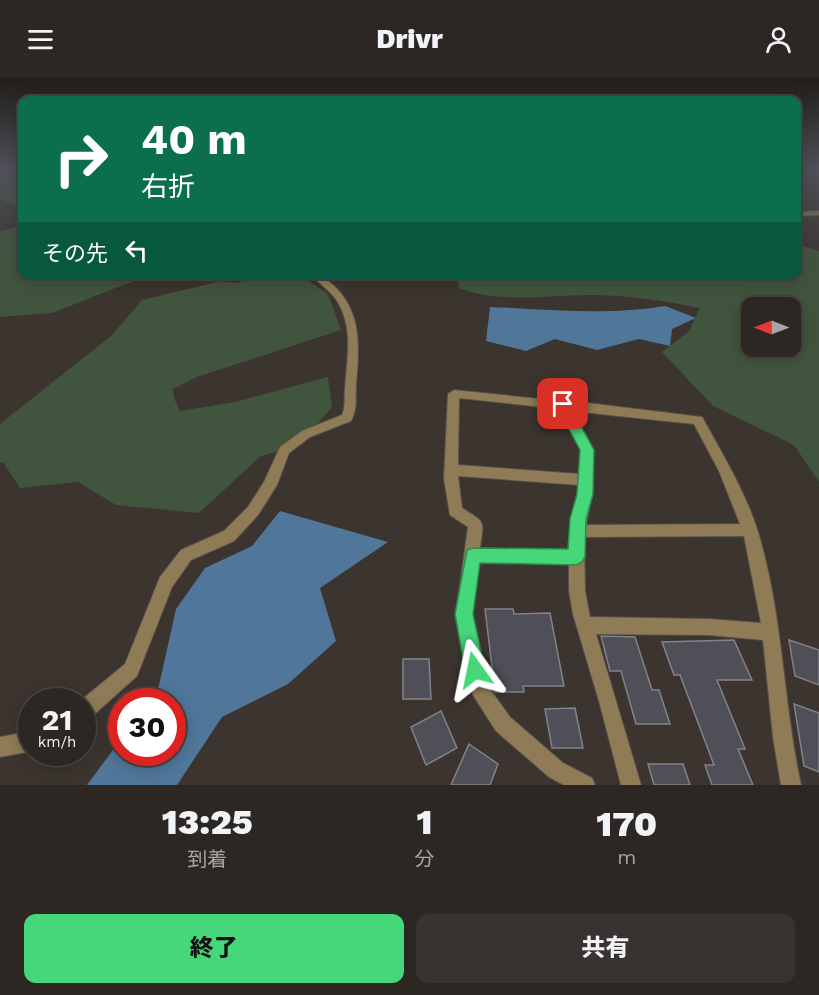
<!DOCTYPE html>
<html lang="ja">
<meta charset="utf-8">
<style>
body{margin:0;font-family:"Work Sans","Noto Sans JP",sans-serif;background:#383330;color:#f1f3f6;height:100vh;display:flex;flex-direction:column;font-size:22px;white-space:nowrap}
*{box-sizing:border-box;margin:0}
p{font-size:20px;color:#a6a5a6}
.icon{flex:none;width:33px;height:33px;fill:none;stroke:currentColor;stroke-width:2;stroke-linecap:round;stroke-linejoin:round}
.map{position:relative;height:707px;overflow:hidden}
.side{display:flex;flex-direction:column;background:#2c2723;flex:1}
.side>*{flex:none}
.guide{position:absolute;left:18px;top:18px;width:783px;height:183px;border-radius:12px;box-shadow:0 3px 15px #0003,0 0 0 2px #484441;background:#0b6e4f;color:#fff;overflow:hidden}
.needle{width:39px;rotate:270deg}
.buttons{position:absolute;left:741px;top:219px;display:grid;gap:12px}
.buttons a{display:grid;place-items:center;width:60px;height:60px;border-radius:12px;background:#2c2723;box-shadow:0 3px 15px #0003,0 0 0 2px #484441;font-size:30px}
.speed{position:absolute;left:18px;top:610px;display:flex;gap:12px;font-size:30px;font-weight:700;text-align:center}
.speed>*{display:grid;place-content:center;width:78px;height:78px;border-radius:50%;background:#2c2723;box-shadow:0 3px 15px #0003,0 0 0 2px #484441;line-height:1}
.speed small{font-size:15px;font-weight:400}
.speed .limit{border:9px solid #d22;background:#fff;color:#111}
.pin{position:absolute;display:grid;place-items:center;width:51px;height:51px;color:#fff;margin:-26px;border-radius:12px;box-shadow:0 3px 9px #0006}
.me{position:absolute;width:66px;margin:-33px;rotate:348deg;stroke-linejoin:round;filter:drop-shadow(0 0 4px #0008)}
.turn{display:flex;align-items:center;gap:21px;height:126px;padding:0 24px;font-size:27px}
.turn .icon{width:78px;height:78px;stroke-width:2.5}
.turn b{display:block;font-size:42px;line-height:51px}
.then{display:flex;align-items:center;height:57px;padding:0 24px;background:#0003;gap:12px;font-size:22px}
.eta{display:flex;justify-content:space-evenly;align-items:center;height:102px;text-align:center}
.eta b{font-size:36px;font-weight:800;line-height:42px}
.action{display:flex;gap:12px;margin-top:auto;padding:12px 24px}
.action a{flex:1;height:69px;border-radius:12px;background:#45d77a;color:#111;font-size:24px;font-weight:800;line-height:69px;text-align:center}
.action a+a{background:#383330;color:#f1f3f6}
header{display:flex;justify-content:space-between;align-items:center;height:78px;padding:0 24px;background:#2c2723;font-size:27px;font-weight:800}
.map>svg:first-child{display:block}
</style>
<header><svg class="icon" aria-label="menu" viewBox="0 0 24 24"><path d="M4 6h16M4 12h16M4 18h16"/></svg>Drivr<svg class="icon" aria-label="person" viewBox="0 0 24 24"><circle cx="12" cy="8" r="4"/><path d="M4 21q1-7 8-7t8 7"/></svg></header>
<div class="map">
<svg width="819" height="707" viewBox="0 0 819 707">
<rect width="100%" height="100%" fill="#3b342f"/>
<g fill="#41543d" fill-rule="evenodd">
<polygon points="22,90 22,132 0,121 0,90"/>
<polygon points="22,148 22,196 149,197 52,235 0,239 0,153"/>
<path d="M797 166 819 173V404L794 367 713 328 662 274 689 253 700 230C664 223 628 217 591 217 546 217 501 226 459 210L457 197 796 196ZM752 230H790V268H752Z"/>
<polygon points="259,196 300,197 328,216 341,252 197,299 173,311 174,320 180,333 234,324 328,299 332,329 298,368 261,378 199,435 116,427 78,404 20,410 3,384 0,385 0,346 112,257 142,222 221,203 238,205"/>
</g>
<g fill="#50769a">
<path d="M665 228 696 240 672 251 670 268 639 261 597 272 555 261 526 273 486 263 490 229C547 231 608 238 665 228Z"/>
<polygon points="280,433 388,464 320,510 336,563 288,606 222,639 177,707 87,707 121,661 122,675 172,675 172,624 150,624 157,616 176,531 205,490 252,468"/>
</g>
<g fill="#504f57" stroke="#82828b" stroke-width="1.5">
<polygon points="485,531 513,531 514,536 550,535 564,608 523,608 524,614 495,614"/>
<polygon points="601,558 635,559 652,612 659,612 670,646 636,646 621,593 610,593"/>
<polygon points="734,562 752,602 717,602 745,671 738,671 753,707 712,707 705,687 714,687 680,597 674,597 662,564"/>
<polygon points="789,562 819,572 819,607 795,598"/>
<polygon points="403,581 429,581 431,621 403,621"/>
<polygon points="794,626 819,635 819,694 804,688"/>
<polygon points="575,630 583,670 552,670 545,631"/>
<polygon points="441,633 457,670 426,687 411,649"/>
<polygon points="469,666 498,686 490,707 451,707"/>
<polygon points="648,686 683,686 690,707 654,707"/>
</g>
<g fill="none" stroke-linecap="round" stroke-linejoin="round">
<defs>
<g id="minor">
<polygon points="819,133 819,137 796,138 796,134"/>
<path d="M311 196H320C326 202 333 206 338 212 362 238 359 273 356 306 355 320 358 330 351 343L310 359 289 375 277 407 258 437 234 463 191 482 172 509 137 598 89 641 82 643V624H79L125 586 160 499 181 472 224 453 248 429 264 404 280 369 302 353 342 337C346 328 344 320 345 310 347 280 354 250 337 223 330 212 319 206 311 196Z"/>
<path d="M454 312 559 323 563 322 702 339C722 375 746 415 758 454 783 537 783 624 801 707H781L773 659 763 562 709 557 596 556 641 707H621L599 623 573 536 569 513V486L479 484 472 536 487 607 510 639 563 685 592 700 595 707H564L549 699 496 653 473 617 456 536 468 449 450 437 444 401 448 316ZM459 320 560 331 581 372 579 396 458 387ZM572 333 694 346 719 393 740 446 586 447 592 416 593 372ZM458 398 579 407 570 453V472L480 470C484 442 486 445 462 430ZM744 458 761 545 709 541 590 539 585 513 584 459Z"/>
<polygon points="32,653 32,673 0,679 0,659"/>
</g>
</defs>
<use href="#minor" stroke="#58514c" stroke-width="2"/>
<use href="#minor" fill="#8f7b55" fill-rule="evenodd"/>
</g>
<linearGradient id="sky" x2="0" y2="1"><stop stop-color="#201d1a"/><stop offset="0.48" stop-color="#4f5058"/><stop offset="1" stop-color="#4f5058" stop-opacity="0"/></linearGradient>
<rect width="819" height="189" fill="url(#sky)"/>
<polygon fill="#45d77a" stroke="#2d8c4f" stroke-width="1.5" points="563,322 567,323 594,372 593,416 586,441 585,479 582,484 576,487 480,485 473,536 485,592 483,599 475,602 468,599 465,592 455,536 467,472 473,470 568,471 570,441 577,416 580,372 556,326"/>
</svg>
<div class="buttons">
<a><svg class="needle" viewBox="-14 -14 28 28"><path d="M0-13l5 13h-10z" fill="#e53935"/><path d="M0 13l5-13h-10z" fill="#a6a5a6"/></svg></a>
</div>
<div class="speed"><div>21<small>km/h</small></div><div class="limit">30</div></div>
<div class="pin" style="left:563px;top:326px;background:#d93025"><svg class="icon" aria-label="arrive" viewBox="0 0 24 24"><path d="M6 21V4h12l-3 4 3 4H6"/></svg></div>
<svg class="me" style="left:475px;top:592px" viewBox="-20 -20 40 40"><path d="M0-17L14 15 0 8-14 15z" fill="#45d77a" stroke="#fff" stroke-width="4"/></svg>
<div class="guide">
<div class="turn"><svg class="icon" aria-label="right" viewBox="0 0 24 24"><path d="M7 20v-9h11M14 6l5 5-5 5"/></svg><div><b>40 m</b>右折</div></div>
<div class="then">その先<svg class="icon" aria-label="left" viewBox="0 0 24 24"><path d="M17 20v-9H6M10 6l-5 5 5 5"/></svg></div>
</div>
</div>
<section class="side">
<div class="eta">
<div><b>13:25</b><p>到着</p></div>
<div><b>1</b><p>分</p></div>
<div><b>170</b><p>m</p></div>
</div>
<div class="action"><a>終了</a><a>共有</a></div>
</section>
